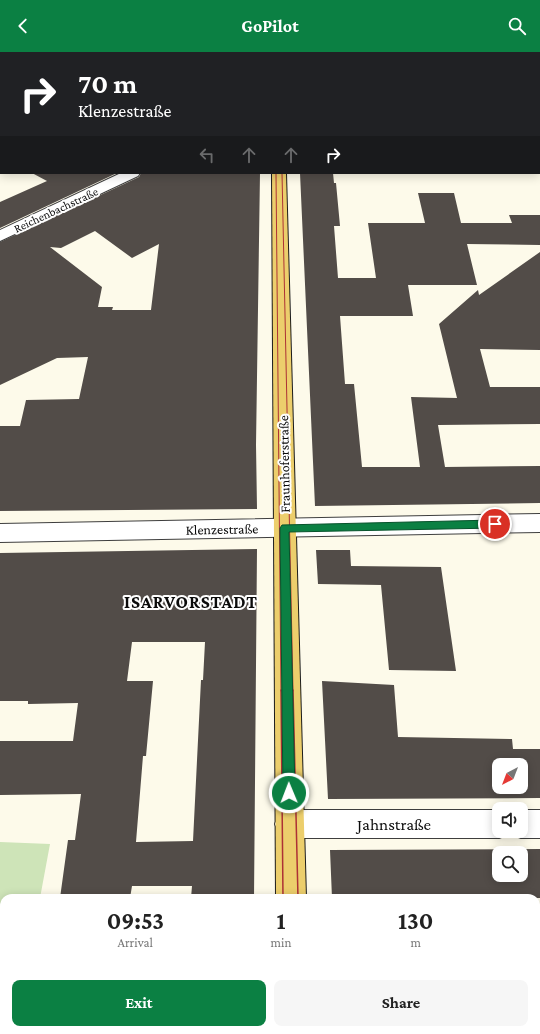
<!DOCTYPE html>
<meta charset="utf-8">
<style>
body{margin:0;font-family:"Crimson Pro",serif;background:#f6f6f6;color:#222;height:100vh;display:flex;flex-direction:column;font-size:15px;white-space:nowrap}
*{box-sizing:border-box;margin:0}
p{font-size:13px;color:#767676}
.icon{flex:none;width:22px;height:22px;fill:none;stroke:currentColor;stroke-width:2;stroke-linecap:round;stroke-linejoin:round}
.map{position:relative;flex:1;overflow:hidden}
.sheet{position:absolute;left:0px;top:842px;width:540px;height:140px;display:flex;flex-direction:column;background:#fff;border-radius:12px 12px 0 0;box-shadow:0 2px 10px #0003}
.sheet>*{flex:none}
.guide{position:absolute;left:0px;top:0px;width:540px;height:122px;box-shadow:0 2px 10px #0003;background:#202124;color:#fff;overflow:hidden}
.needle{width:26px;rotate:222deg}
.controls{position:absolute;left:492px;top:706px;display:grid;gap:8px}
.controls a{display:grid;place-items:center;width:36px;height:36px;border-radius:8px;background:#fff;box-shadow:0 2px 10px #0003;font-size:20px}
.pin{position:absolute;display:grid;place-items:center;width:34px;height:34px;color:#fff;margin:-17px;border:2px solid #fff;border-radius:50%;box-shadow:0 1px 4px #0007}
.me{position:absolute;width:44px;margin:-22px;rotate:359deg;stroke-linejoin:round;filter:drop-shadow(0 0 3px #0008)}
.turn{display:flex;align-items:center;gap:14px;height:84px;padding:0 12px;font-size:18px}
.turn .icon{width:52px;height:52px;stroke-width:2.5}
.turn b{display:block;font-size:28px;line-height:34px}
.lanes{display:flex;align-items:center;height:38px;padding:0 12px;background:#0003;justify-content:center;gap:20px;direction:ltr}
.lanes .off{opacity:.35}
.eta{display:flex;justify-content:space-evenly;align-items:center;height:68px;text-align:center}
.eta b{font-size:24px;font-weight:700;line-height:28px}
.button{display:flex;gap:8px;margin-top:auto;padding:8px 12px}
.button a{flex:1;height:46px;border-radius:8px;background:#0b8043;color:#fff;font-size:16px;font-weight:700;line-height:46px;text-align:center}
.button a+a{background:#f6f6f6;color:#222}
header{display:flex;justify-content:space-between;align-items:center;height:52px;padding:0 12px;background:#0b8043;color:#fff;font-size:18px;font-weight:700}
.map>svg:first-child{display:block}
</style>
<header><svg class="icon" aria-label="back" viewBox="0 0 24 24"><path d="M15 5l-7 7 7 7"/></svg>GoPilot<svg class="icon" aria-label="search" viewBox="0 0 24 24"><circle cx="10" cy="10" r="6"/><path d="M15 15l6 6"/></svg></header>
<div class="map">
<svg width="540" height="982" viewBox="0 0 540 982">
<rect width="100%" height="100%" fill="#fdfaea"/>
<polygon fill="#cee4b8" points="0,790 50,792 40,846 4,846 4,978 18,978 17,982 0,982"/>
<g fill="#524c48" fill-rule="evenodd">
<polygon points="32,121 117,121 0,176 0,150 47,129"/>
<path d="M141 121H260L256 393 257 457 0 459V374H20L26 348 79 347 88 305 57 306 0 333V190L139 125ZM95 179 132 206 159 192 151 258H112L113 255H98L102 235 50 195 61 196Z"/>
<polygon points="300,121 333,121 334,131 336,131 340,174 334,174 338,226 376,226 368,171 425,171 418,141 454,141 461,171 512,171 509,163 540,163 540,193 467,192 477,233 408,233 413,264 340,264 345,332 354,332 362,415 420,415 411,345 457,346 439,272 478,238 479,243 540,200 540,298 480,297 490,335 540,335 540,372 438,373 445,415 540,414 540,451 315,454"/>
<path d="M257 497 254 846H191L192 834H132L130 846H60L68 788H75L81 742 0 743V689H73L78 651 28 652V649H0V501ZM132 590H205L203 628H201L193 789 136 790 143 704H146L153 629H127Z"/>
<polygon points="316,498 350,498 351,514 441,515 456,619 389,618 381,533 318,532"/>
<path d="M322 629 394 633 398 685 512 687 513 697H540V746L328 747ZM499 713H521V735H499Z"/>
<path d="M540 797V846H332L330 798ZM499 801H521V823H499Z"/>
</g>
<g fill="none" stroke-linecap="round" stroke-linejoin="round">
<defs>
<g id="minor">
<rect x="0" y="52" width="1" height="8"/>
<rect x="539" y="83" width="1" height="8"/>
<polygon points="121,121 140,121 138,124 0,189 0,178"/>
<polygon points="540,462 540,480 0,490 0,472"/>
<polygon points="289,758 499,758 499,779 510,779 509,782 499,786 289,786 279,782 275,772 279,762"/>
<polygon points="521,758 540,758 540,786 521,786 511,782 510,779 521,779"/>
</g>
<g id="major">
<rect x="257" y="0" width="12" height="1"/>
<rect x="277" y="0" width="12" height="1"/>
<polygon points="413,0 427,0 428,1 414,1"/>
<rect x="539" y="29" width="1" height="8"/>
<polygon points="272,121 286,121 306,846 276,846"/>
<rect x="277" y="978" width="32" height="4"/>
</g>
</defs>
<use href="#minor" stroke="#3e3e3e" stroke-width="2"/>
<use href="#major" stroke="#1c1c1c" stroke-width="2"/>
<use href="#minor" fill="#fff" fill-rule="evenodd"/>
<use href="#major" fill="#ecce6c" fill-rule="evenodd"/>
<g stroke="#ad3135" stroke-width="1">
<polyline points="276,121 281,639"/>
<polyline points="282,121 293,639"/>
</g>
<g stroke="#ad3135" stroke-width="1.5">
<polyline points="281,638 283,846"/>
<polyline points="293,638 298,846"/>
<polyline points="284,978 284,982"/>
<polyline points="301,978 301,982"/>
</g>
</g>
<polygon fill="#0b8043" stroke="#07532c" points="495,468 499,472 495,476 289,480 295,741 293,745 289,746 285,745 283,741 280,476 282,473"/>
<g text-anchor="middle" dominant-baseline="central" stroke-width="4" stroke-linejoin="round" paint-order="stroke">
<g font-size="12" fill="#0b0b0b" stroke="#fff">
<text transform="translate(56 158) rotate(-25)">Reichenbachstraße</text>
</g>
<g font-size="14" fill="#0b0b0b" stroke="#fff">
<text transform="translate(284 412) rotate(-91)">Fraunhoferstraße</text>
<text transform="translate(222 477) rotate(-1)">Klenzestraße</text>
</g>
<g font-size="17" fill="#0b0b0b" stroke="#fff">
<text x="394" y="772">Jahnstraße</text>
</g>
<g font-size="18" font-weight="bold" letter-spacing="1" fill="#0b0b0b" stroke="#fff">
<text x="191" y="550">ISARVORSTADT</text>
</g>
</g>
</svg>
<div class="controls">
<a><svg class="needle" viewBox="-14 -14 28 28"><path d="M0-13l5 13h-10z" fill="#e53935"/><path d="M0 13l5-13h-10z" fill="#767676"/></svg></a>
<a><svg class="icon" aria-label="sound" viewBox="0 0 24 24"><path d="M4 9h4l5-4v14l-5-4H4zM17 9q2 3 0 6"/></svg></a>
<a><svg class="icon" aria-label="search" viewBox="0 0 24 24"><circle cx="10" cy="10" r="6"/><path d="M15 15l6 6"/></svg></a>
</div>
<div class="pin" style="left:495px;top:472px;background:#d93025"><svg class="icon" aria-label="arrive" viewBox="0 0 24 24"><path d="M6 21V4h12l-3 4 3 4H6"/></svg></div>
<svg class="me" style="left:289px;top:741px" viewBox="-20 -20 40 40"><circle r="17" fill="#0b8043" stroke="#fff" stroke-width="3"/><path d="M0-11L8 9 0 5-8 9z" fill="#fff"/></svg>
<div class="guide">
<div class="turn"><svg class="icon" aria-label="right" viewBox="0 0 24 24"><path d="M7 20v-9h11M14 6l5 5-5 5"/></svg><div><b>70 m</b>Klenzestraße</div></div>
<div class="lanes"><svg class="icon off" aria-label="left" viewBox="0 0 24 24"><path d="M17 20v-9H6M10 6l-5 5 5 5"/></svg><svg class="icon off" aria-label="ahead" viewBox="0 0 24 24"><path d="M12 20V5M6 11l6-6 6 6"/></svg><svg class="icon off" aria-label="ahead" viewBox="0 0 24 24"><path d="M12 20V5M6 11l6-6 6 6"/></svg><svg class="icon" aria-label="right" viewBox="0 0 24 24"><path d="M7 20v-9h11M14 6l5 5-5 5"/></svg></div>
</div>
<section class="sheet">
<div class="eta">
<div><b>09:53</b><p>Arrival</p></div>
<div><b>1</b><p>min</p></div>
<div><b>130</b><p>m</p></div>
</div>
<div class="button"><a>Exit</a><a>Share</a></div>
</section>
</div>
